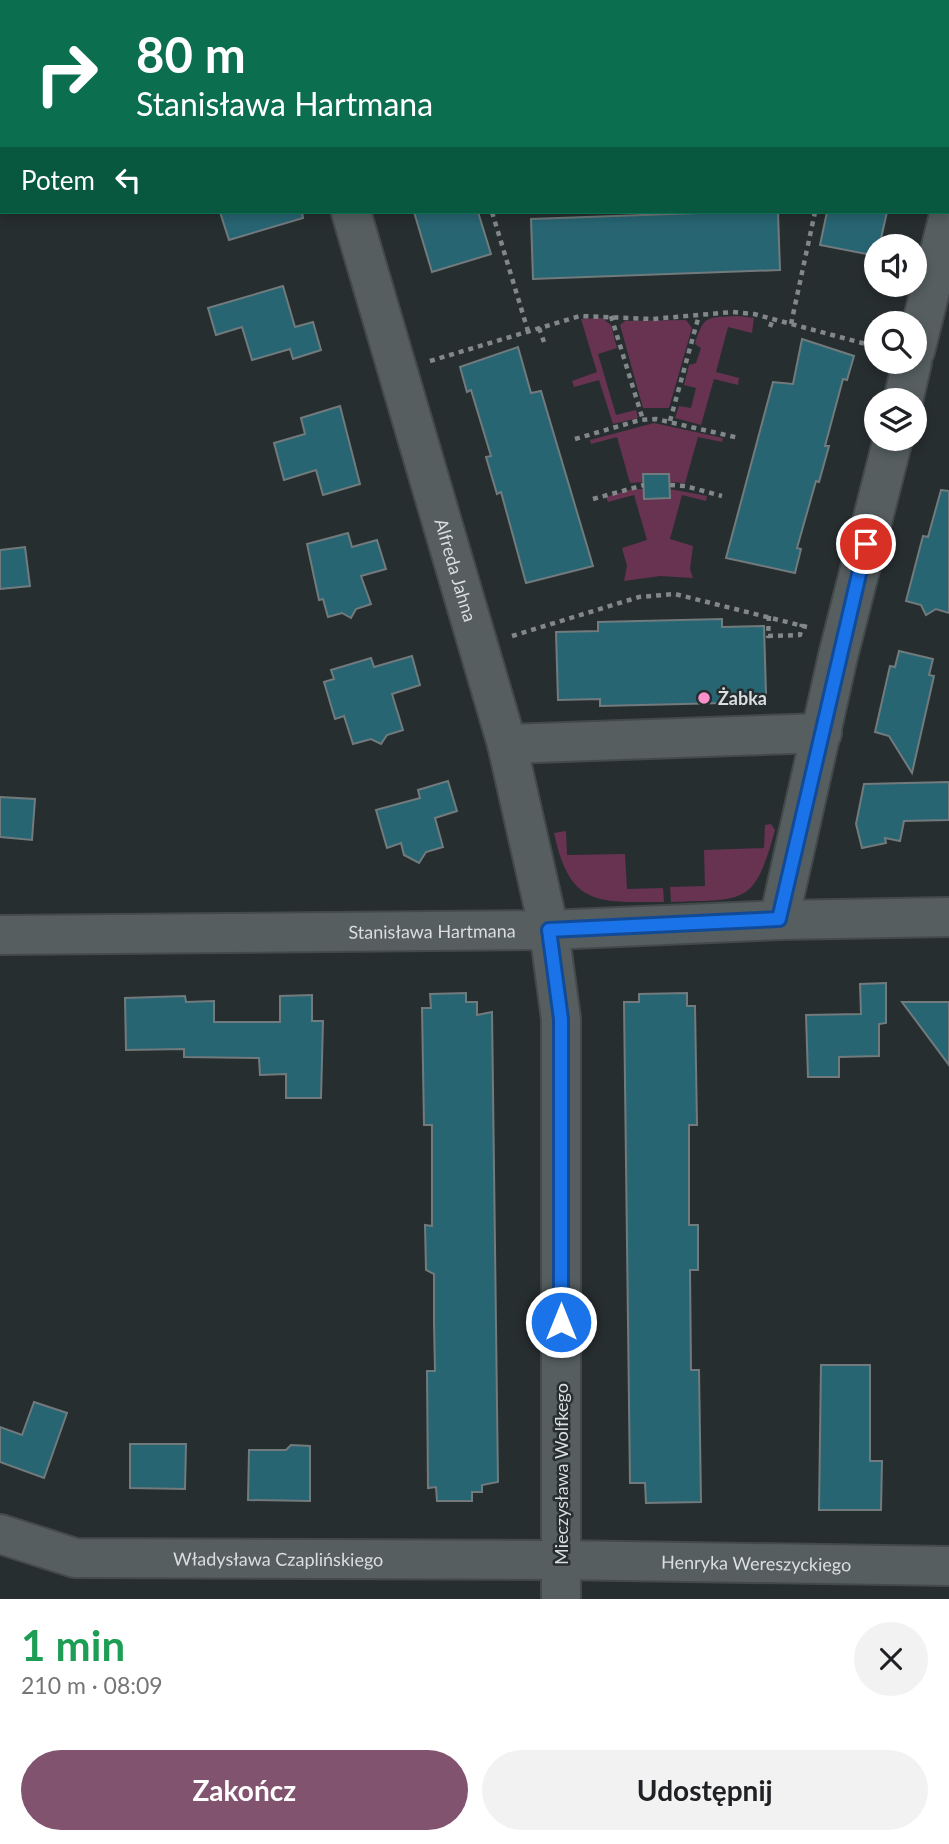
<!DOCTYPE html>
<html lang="pl">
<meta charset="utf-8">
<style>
body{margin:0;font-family:Lato,sans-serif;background:#f2f2f2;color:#202124;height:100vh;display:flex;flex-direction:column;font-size:26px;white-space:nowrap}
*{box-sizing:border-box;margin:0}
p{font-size:23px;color:#757577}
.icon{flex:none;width:38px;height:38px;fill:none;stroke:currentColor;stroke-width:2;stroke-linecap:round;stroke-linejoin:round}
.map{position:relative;height:1599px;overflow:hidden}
.sheet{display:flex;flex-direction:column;background:#fff;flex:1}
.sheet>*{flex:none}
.hud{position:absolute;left:0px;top:0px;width:950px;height:214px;box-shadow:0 4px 10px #0003;background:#0b6e4f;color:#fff;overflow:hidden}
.fabs{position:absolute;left:864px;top:234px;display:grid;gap:14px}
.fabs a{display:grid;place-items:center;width:63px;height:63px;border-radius:50%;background:#fff;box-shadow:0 4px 10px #0003;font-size:35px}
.pin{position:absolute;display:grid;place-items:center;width:60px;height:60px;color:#fff;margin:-30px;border:4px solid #fff;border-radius:50%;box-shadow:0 2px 7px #0007}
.me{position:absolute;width:77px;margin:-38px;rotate:0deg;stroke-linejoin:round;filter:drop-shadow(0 0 5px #0008)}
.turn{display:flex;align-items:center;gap:24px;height:147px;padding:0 21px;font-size:32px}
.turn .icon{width:91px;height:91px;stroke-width:2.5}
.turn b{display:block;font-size:49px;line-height:60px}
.then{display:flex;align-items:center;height:66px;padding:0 21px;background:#0003;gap:14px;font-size:26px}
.round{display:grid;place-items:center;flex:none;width:74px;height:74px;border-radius:37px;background:#f2f2f2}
.head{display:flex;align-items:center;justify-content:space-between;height:119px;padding:0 21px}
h1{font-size:42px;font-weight:700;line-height:52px;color:#1e9e55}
.primary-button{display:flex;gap:14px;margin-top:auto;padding:14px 21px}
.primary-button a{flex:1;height:80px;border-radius:42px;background:#81536f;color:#fff;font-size:28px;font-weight:700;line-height:80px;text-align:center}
.primary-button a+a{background:#f2f2f2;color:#202124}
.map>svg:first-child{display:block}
</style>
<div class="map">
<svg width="949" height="1599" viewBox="0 0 949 1599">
<rect width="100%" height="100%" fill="#272e30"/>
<g fill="#673351">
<path d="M738 316 754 318 752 333 728 327 716 372 739 378 738 385 714 379 701 425 675 418 679 406 691 408 696 388 684 385 689 365 696 363 701 348 695 344C704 313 708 318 738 316Z"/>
<polygon points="602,318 611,325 617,348 598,354 616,415 636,410 638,418 613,424 599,380 574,387 572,381 597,372 581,319"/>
<polygon points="686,320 692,328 669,408 643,408 620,325 625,321"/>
<polygon points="654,423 723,438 722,442 698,437 685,483 670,482 669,474 644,474 644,482 630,483 617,437 591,444 590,440"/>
<polygon points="632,489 644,489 644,499 669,498 670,489 707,496 706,501 682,495 670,539 693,546 690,569 693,578 660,576 624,581 627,566 622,548 647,540 634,495 608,502 606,497"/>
<path d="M765 825 771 824 775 830C754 906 746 899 671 902L670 887 705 886 704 850 764 848Z"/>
<path d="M566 831 567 855 625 854 627 889 663 888 664 902C597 902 570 907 554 833Z"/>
</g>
<g fill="#286573" stroke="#717a7c" stroke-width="2">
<polygon points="220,212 302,212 303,218 229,240"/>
<polygon points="414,212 478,212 491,254 432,272"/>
<polygon points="727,212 778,212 780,270 533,279 531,219"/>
<polygon points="827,212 887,212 877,256 820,245"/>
<polygon points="283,286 295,327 313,322 321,350 293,359 290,349 252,360 242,327 216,335 208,308"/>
<polygon points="802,339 854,356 847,380 843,379 825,446 829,446 819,482 816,481 797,548 801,549 795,573 726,558 773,382 793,384"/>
<polygon points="518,347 531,393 541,391 593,566 526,583 501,492 497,494 486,457 491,456 471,390 467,392 460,367"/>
<polygon points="340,406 360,484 323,495 316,470 284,480 274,443 305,434 301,418"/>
<polygon points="643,474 669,474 670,498 644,499"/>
<polygon points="941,490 949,491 949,613 936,609 926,615 921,605 906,601 923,536 928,537"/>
<polygon points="348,533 352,547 377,540 386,569 361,576 371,604 356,609 351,618 342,613 328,617 323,599 319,600 307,544"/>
<polygon points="25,547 30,586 0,589 0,550"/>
<polygon points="722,619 722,627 764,626 766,694 724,696 724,703 600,706 600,699 558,700 556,632 598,631 598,622"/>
<polygon points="899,651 933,659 929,675 934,676 912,773 889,736 875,732 890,666 895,667"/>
<polygon points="412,656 420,685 392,694 403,730 387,735 381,744 371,739 353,744 344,716 335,719 324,682 334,679 331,670 371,658 374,667"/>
<polygon points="448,781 457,811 435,818 443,847 426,852 419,863 404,855 401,843 387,848 376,810 420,798 418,790"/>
<polygon points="949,782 949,820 904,821 900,841 885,838 886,843 862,848 856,824 864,784"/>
<polygon points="0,797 35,799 32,840 0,837"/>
<polygon points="886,983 886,1023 879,1024 879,1056 839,1057 839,1077 808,1077 806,1015 861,1014 860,984"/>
<polygon points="466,993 466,1002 477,1002 477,1015 492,1012 498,1482 482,1485 482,1492 472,1492 472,1501 437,1501 436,1487 428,1488 427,1371 435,1371 434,1323 434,1274 426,1270 425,1225 432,1226 432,1125 424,1125 422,1008 431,1008 430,994"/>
<polygon points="687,993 687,1006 695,1006 697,1125 689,1125 689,1225 698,1225 698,1270 690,1270 691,1370 699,1370 701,1502 646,1503 645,1483 630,1483 624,1002 639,1002 639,994"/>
<polygon points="312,995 312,1021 323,1021 321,1098 286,1098 286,1074 260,1075 259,1058 184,1057 184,1049 126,1050 125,998 185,996 186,1002 214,1001 214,1022 280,1022 280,996"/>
<polygon points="902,1002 949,1002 949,1065"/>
<polygon points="821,1365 870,1365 870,1461 882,1461 881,1510 819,1510"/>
<polygon points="34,1402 67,1413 44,1478 0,1462 0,1427 22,1435"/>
<polygon points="130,1444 186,1444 185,1489 130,1488"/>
<polygon points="291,1445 310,1446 310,1501 248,1500 249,1450 286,1450"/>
</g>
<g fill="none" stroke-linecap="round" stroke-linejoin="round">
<defs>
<g id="minor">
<polyline points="317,2 317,0"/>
<path id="s1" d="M351 212 507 744 549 930 561 1019V1599"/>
<polyline points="915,351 949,215"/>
<polyline points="903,401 912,362"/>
<polyline points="507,744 822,733"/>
<polyline points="779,920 838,656 893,439"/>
<path id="s2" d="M0 935 549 930 779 920 949 917"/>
<path id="s3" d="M0 1534 75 1558 561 1560 949 1566"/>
</g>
</defs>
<use href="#minor" stroke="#444a4c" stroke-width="42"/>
<g stroke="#82888a" stroke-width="4.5" stroke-dasharray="5 5" stroke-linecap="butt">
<polyline points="470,0 471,2"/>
<polyline points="590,2 592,0"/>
<polyline points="721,2 722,0"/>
<polyline points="948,129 949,126"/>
<polyline points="492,212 528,331"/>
<polyline points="611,316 643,420"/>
<polyline points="791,324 815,212"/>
<polyline points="770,327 773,319"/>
<polyline points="539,328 544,342"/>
<polyline points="430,361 580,316 652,319 733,312 754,314 877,347"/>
<polyline points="670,421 699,315"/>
<polyline points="575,439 640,420 656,419 739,438"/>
<polyline points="670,485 685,486 722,496"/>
<polyline points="593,499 644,485"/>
<polyline points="769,616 768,636 800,635 802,624"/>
<polyline points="512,636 639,597 675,594 811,628"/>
</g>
<use href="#minor" stroke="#565e60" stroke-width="38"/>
</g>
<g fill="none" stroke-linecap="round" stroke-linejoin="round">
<defs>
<polyline id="route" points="561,1322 561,1019 549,930 779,919 866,544"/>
</defs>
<use href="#route" stroke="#114b97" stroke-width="18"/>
<use href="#route" stroke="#1a73e8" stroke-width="12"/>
</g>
<circle fill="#f890cb" stroke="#272e30" stroke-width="2.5" cx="704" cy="698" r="7"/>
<g text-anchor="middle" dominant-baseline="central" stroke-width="5" stroke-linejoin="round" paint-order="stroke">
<g font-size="18" fill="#d9dedf" stroke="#272e30">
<text stroke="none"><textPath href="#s1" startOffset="373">Alfreda Jahna</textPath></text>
<text stroke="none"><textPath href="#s2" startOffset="432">Stanisława Hartmana</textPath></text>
<text transform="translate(561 1474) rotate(-90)">Mieczysława Wolfkego</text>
<text stroke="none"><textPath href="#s3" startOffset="282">Władysława Czaplińskiego</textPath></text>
<text stroke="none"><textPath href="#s3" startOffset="760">Henryka Wereszyckiego</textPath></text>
</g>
<g font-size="18" font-weight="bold" fill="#d9dedf" stroke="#272e30" text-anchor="start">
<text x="718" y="698">Żabka</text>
</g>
</g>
</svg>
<div class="fabs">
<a><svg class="icon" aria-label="sound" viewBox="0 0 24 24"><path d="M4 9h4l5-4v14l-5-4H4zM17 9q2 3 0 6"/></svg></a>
<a><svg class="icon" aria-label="search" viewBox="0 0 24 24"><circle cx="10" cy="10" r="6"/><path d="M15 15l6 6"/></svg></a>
<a><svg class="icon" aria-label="layers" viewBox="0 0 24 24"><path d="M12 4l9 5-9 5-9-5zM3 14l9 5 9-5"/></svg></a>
</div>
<div class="pin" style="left:866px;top:544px;background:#d93025"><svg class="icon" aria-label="arrive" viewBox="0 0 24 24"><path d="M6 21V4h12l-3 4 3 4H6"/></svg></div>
<svg class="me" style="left:561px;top:1322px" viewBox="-20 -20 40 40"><circle r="17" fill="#1a73e8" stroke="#fff" stroke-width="3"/><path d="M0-11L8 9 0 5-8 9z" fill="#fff"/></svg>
<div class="hud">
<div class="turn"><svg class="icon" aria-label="right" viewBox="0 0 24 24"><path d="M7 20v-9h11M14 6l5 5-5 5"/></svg><div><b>80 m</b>Stanisława Hartmana</div></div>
<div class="then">Potem<svg class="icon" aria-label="left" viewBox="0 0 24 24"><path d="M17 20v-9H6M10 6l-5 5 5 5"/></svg></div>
</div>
</div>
<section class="sheet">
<div class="head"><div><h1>1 min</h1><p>210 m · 08:09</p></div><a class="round"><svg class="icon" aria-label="close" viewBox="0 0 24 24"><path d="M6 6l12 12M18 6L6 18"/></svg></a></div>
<div class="primary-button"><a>Zakończ</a><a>Udostępnij</a></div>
</section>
